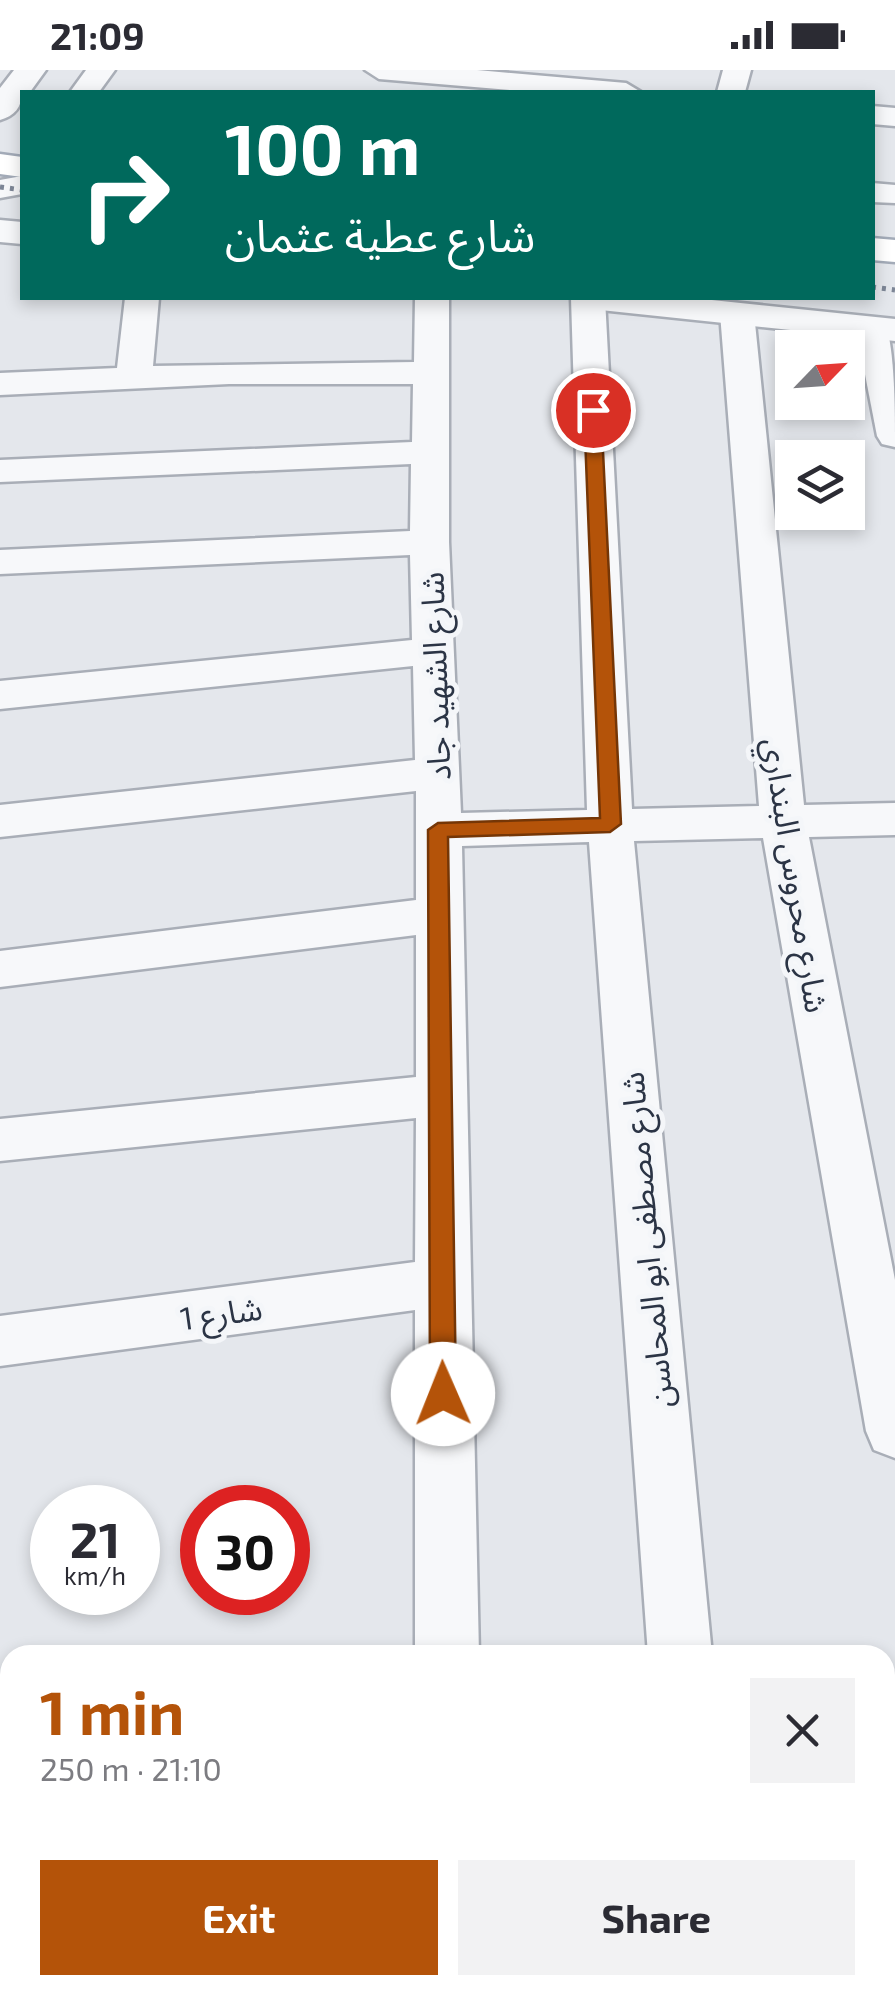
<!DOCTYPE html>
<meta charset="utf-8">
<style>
body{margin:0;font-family:"Exo 2","Noto Sans Arabic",sans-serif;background:#f2f2f3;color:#2b2b33;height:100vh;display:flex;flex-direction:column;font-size:38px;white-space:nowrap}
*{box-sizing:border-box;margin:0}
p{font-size:32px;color:#7c7c81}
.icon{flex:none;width:55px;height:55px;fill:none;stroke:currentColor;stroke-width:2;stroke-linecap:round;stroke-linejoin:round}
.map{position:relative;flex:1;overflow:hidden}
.panel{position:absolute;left:0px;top:1575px;width:895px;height:350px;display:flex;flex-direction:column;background:#fff;border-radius:30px 30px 0 0;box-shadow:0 5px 15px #0003}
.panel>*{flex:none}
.banner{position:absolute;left:20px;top:20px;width:855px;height:210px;border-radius:0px;box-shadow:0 5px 15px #0003;background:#00695c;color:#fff;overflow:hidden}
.needle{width:65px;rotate:65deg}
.tools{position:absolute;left:775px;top:260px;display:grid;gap:20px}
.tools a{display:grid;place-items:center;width:90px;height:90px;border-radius:0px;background:#fff;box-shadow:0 5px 15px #0003;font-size:50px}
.speed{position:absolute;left:30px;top:1415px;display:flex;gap:20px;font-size:50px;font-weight:700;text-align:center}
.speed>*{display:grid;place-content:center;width:130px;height:130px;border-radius:50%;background:#fff;box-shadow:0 5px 15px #0003;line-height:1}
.speed small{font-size:25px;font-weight:400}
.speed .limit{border:15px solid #d22;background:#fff;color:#111}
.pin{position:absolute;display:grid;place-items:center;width:85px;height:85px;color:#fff;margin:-42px;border:5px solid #fff;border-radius:50%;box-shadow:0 2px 10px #0007}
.me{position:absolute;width:110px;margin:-55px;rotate:359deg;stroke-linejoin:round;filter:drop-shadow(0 0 8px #0008)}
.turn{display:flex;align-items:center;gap:35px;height:210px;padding:0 40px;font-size:45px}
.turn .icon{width:130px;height:130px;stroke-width:2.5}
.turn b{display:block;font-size:70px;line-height:85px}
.round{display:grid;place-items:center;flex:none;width:105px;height:105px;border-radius:0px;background:#f2f2f3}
.head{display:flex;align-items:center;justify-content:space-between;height:170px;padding:0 40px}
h1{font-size:60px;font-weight:700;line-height:75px;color:#b45309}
.button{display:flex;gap:20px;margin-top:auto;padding:20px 40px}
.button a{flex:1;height:115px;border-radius:0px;background:#b45309;color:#fff;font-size:40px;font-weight:700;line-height:115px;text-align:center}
.button a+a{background:#f2f2f3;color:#2b2b33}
.status{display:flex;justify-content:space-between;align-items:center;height:70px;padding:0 50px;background:#fff;direction:ltr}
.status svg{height:28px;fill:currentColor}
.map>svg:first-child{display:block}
</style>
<div class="status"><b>21:09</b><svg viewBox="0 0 49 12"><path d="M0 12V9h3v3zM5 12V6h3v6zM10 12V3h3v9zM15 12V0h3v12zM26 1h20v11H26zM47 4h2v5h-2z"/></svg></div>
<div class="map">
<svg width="895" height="1925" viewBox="0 0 895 1925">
<rect width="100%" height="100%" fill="#e4e7ec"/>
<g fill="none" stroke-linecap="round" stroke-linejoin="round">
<defs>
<g id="minor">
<polygon points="86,0 115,0 99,22 70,22"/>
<polygon points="365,0 477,0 626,13 641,22 533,22 379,9"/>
<polygon points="723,0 751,0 745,22 717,22"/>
<polygon points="872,36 895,38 895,56 872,54"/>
<polygon points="22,106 22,124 0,128 0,110"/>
<polygon points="872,113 895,115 895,133 872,132"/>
<polygon points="125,228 159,228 153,296 414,292 415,228 449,228 449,472 461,743 587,740 571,228 605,228 632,739 759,736 720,243 725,236 749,236 754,243 804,735 895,733 895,765 809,767 895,1210 895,1388 874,1380 866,1361 763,768 634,771 712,1585 648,1585 589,772 462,776 479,1585 415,1585 415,1240 0,1296 0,1246 415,1192 416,1048 0,1091 0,1049 416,1007 416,865 0,917 0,881 416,830 416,721 0,767 0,735 415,690 413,596 0,639 0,611 412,570 410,485 0,504 0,480 410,461 411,394 0,412 0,390 412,372 413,314 229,314 0,325 0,303 117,298"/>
<path d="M873 248 885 251C895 281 895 341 895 377L882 374 877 366 856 258 861 251Z"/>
<polygon points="417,1915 487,1915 488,1925 416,1925"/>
<polygon points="672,1915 742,1915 744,1925 672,1925"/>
</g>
<g id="tertiary">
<path d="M14 0H46L30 22H22C22 38 14 46 0 50V18Z"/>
<polygon points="0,150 22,152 22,174 0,172"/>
<polygon points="573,228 693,228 895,249 895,271 591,239 578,236"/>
</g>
<g id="primary">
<polygon points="0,84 22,87 22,107 0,104"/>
<polygon points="872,168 895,170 895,192 872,190"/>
</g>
</defs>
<use href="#minor" stroke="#a9aeb7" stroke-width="5"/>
<use href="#tertiary" stroke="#a9aeb7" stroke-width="5"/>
<use href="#primary" stroke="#a3abb8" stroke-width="5"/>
<use href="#minor" fill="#f7f8fa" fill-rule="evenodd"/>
<use href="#tertiary" fill="#f7f8fa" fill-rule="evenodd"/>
<use href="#primary" fill="#fff" fill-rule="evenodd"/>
<g stroke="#7d8696" stroke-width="5" stroke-dasharray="4 6" stroke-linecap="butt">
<polyline points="0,117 22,120"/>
<polyline points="872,217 895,220"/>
</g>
</g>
<polygon fill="#b45309" stroke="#753606" stroke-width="2.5" points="593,336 601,340 621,754 610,762 448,767 456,1324 453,1333 443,1336 434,1333 430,1324 428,760 438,753 600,748 584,340"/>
<g text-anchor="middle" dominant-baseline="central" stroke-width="10" stroke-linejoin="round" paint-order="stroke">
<g font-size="32" fill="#2b3445" stroke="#f4f6f9">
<text transform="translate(434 606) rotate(-92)">شارع الشهيد جاد</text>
<text transform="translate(797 805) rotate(81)">شارع محروس البنداري</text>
<text transform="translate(645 1170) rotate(-95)">شارع مصطفى ابو المحاسن</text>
<text transform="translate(221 1242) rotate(-8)">شارع 1</text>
</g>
</g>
</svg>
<div class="tools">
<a><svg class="needle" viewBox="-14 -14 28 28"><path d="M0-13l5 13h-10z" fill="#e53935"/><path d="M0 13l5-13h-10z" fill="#7c7c81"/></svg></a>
<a><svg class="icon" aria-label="layers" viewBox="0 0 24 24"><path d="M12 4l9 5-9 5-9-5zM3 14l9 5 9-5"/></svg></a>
</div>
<div class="speed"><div>21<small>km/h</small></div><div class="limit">30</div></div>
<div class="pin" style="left:593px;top:340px;background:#d93025"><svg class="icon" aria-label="arrive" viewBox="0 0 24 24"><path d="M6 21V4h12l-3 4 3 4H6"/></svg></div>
<svg class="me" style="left:443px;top:1324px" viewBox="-20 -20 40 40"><circle r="19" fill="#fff"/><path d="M0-13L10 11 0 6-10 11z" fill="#b45309"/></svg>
<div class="banner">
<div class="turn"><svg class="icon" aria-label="right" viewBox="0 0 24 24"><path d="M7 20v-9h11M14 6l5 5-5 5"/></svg><div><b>100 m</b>شارع عطية عثمان</div></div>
</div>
<section class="panel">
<div class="head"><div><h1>1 min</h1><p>250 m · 21:10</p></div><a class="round"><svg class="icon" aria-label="close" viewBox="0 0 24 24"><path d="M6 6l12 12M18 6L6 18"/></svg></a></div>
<div class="button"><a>Exit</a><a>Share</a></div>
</section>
</div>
